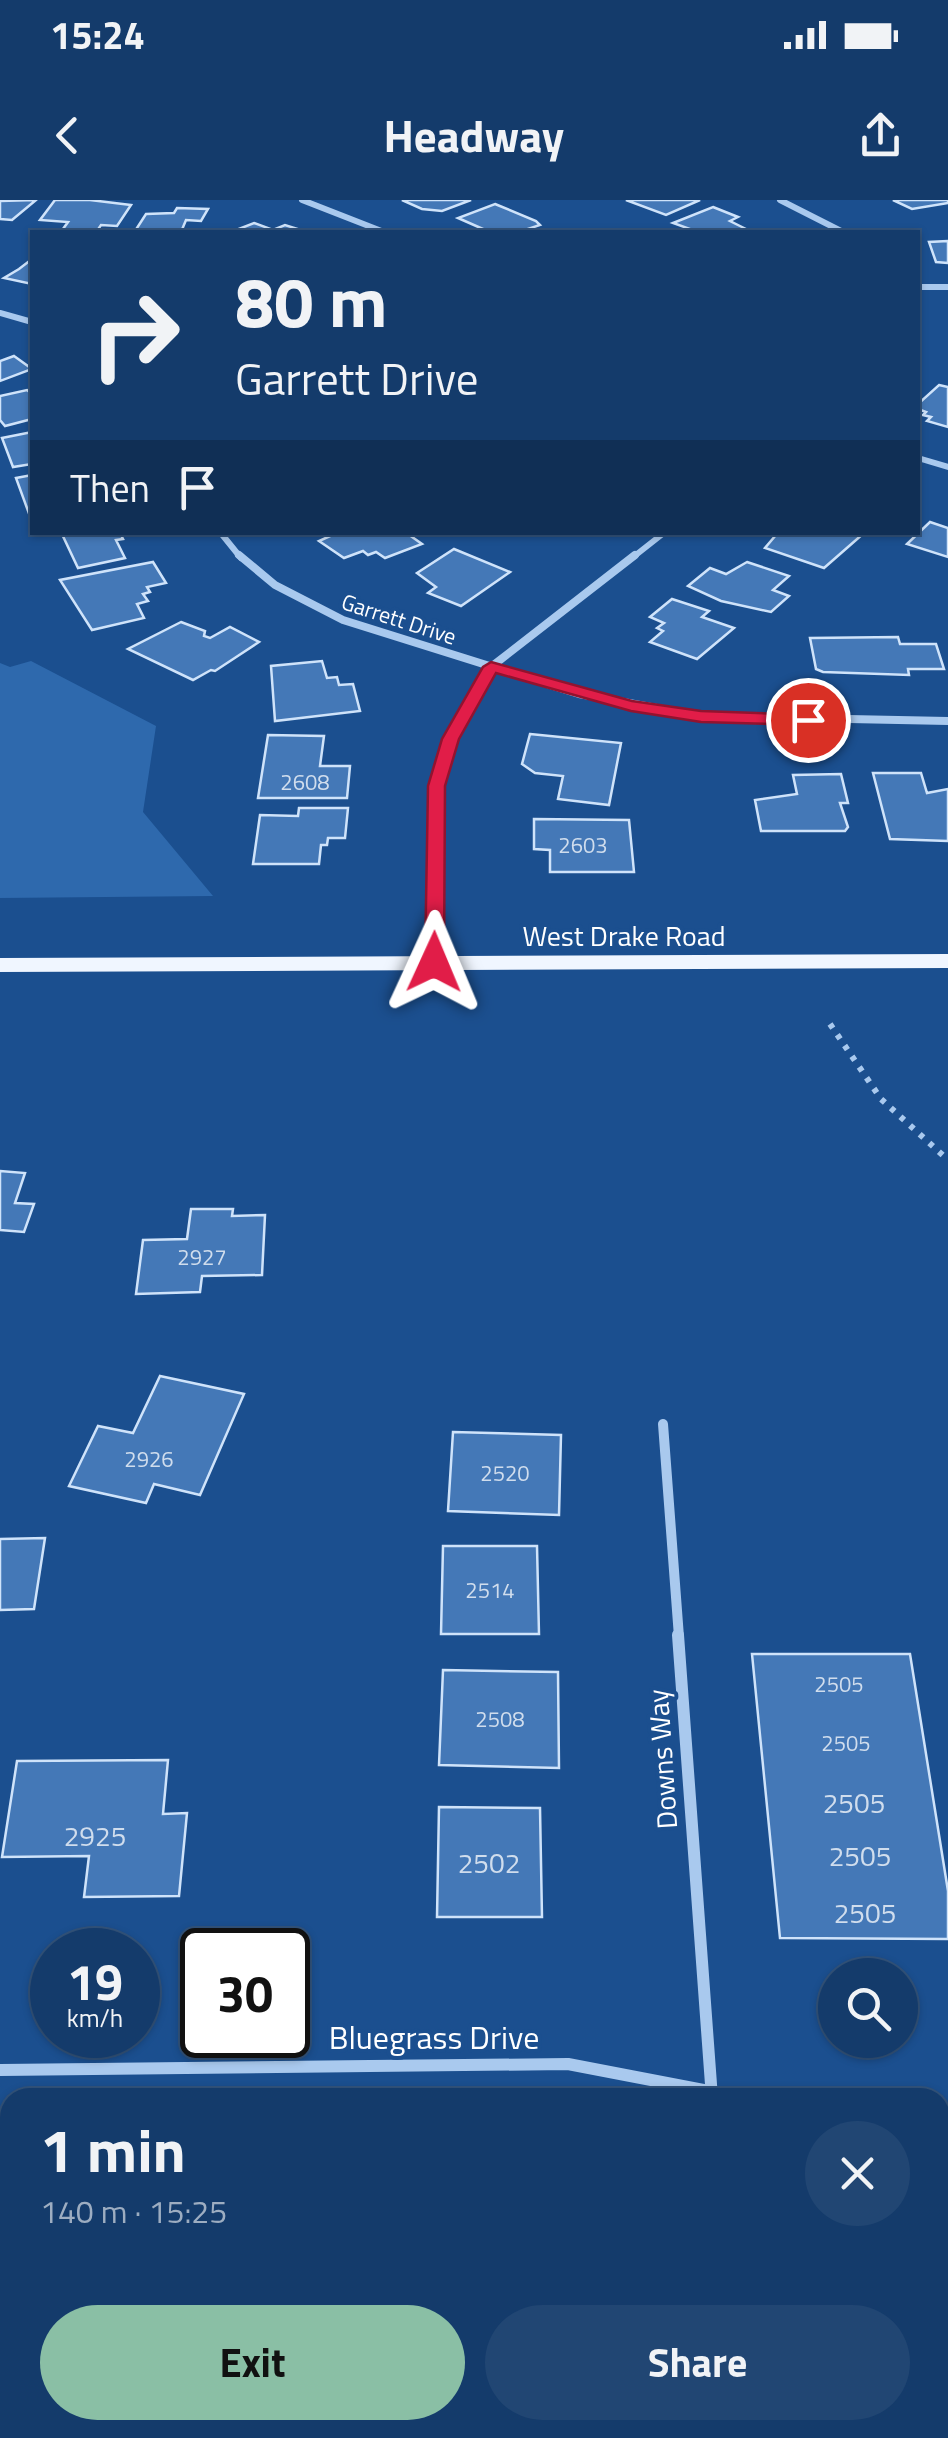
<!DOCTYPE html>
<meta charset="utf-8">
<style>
body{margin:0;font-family:"Titillium Web",sans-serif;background:#214673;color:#f1f3f6;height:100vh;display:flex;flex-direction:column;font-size:38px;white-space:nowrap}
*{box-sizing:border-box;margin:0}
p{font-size:32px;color:#9dadc1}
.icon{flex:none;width:55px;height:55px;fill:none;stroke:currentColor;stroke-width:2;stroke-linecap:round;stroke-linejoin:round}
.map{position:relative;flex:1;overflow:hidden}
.drawer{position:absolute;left:0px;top:1888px;width:950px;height:352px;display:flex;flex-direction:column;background:#143b6b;border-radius:30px 30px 0 0;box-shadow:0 2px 8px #0004,0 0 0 2px #33557e}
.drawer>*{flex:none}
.hud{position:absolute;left:30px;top:30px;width:890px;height:305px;border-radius:0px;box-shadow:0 2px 8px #0004,0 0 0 2px #33557e;background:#143b6b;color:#f1f3f6;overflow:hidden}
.controls{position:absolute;left:818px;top:1758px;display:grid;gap:20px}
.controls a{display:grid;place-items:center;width:100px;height:100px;border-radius:50%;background:#143b6b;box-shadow:0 2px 8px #0004,0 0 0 2px #33557e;font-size:50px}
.speed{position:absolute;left:30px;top:1728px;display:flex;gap:20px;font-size:50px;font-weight:700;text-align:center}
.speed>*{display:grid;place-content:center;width:130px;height:130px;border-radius:50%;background:#143b6b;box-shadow:0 2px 8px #0004,0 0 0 2px #33557e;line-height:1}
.speed small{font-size:25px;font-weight:400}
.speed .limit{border:5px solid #111;border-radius:15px;background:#fff;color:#111}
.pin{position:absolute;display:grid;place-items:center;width:85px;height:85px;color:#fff;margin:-42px;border:5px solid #fff;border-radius:50%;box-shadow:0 2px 10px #0007}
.me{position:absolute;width:110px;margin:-55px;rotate:1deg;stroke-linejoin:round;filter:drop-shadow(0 0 8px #0008)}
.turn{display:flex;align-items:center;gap:35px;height:210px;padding:0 40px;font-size:45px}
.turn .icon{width:130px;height:130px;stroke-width:2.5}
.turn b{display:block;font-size:70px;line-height:85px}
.then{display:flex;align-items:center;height:95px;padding:0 40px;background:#0003;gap:20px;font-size:38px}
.round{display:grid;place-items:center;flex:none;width:105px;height:105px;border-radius:52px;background:#214673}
.head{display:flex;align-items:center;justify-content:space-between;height:170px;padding:0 40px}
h1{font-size:60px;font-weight:700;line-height:75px}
.button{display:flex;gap:20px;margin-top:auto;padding:20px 40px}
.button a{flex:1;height:115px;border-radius:60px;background:#8abfa5;color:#111;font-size:40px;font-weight:700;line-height:115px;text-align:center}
.button a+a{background:#214673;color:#f1f3f6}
.status{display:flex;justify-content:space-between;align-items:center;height:70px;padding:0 50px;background:#143b6b;direction:ltr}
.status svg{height:28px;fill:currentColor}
header{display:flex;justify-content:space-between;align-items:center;height:130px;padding:0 40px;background:#143b6b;font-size:45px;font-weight:700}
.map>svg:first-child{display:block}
</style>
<div class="status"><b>15:24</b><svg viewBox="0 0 49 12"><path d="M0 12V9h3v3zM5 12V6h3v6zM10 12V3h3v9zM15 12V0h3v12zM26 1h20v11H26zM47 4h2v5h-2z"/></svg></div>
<header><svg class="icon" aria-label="back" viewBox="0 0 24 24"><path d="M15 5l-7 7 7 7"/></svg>Headway<svg class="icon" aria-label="share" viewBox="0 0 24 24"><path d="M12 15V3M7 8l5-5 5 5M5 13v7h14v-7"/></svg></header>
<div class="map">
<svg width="948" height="2238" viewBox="0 0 948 2238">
<rect width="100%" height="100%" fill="#1b4f8f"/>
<polygon fill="#2e69ad" points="31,461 156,526 143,612 213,696 0,698 0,463 10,467"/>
<g fill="#4478b7" stroke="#cfe3fa" stroke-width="2.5">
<polygon points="36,0 12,20 0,19 0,1"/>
<polygon points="55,0 90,0 131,5 117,26 101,25 97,31 63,29 68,22 40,20"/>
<polygon points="402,0 471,0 442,11 422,9"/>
<polygon points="626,0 700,0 666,15"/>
<polygon points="893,0 948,0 948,3 912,9"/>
<polygon points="495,4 536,21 540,25 519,32 478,32 483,29 458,18"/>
<polygon points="713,7 738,17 730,21 752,32 698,32 673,23"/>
<polygon points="177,8 208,9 201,21 186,20 181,32 135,31 146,14 174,13"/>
<polygon points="254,23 273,30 285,25 307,32 231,32"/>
<polygon points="948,41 948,63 936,62 929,42"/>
<polygon points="32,59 32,84 4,78 19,69"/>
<polygon points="14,156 32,169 0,181 0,161"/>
<polygon points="939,185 948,187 948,227 927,221 931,217 923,215 926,212 918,209 918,204"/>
<polygon points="27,190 32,194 32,219 5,226 0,220 0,196"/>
<polygon points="32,232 32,264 13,267 2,238"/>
<polygon points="32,275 32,319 31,319 16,278"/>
<polygon points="930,322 948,328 948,357 907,344"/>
<polygon points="61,332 131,332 121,335 123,339 116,340 125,358 78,368"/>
<polygon points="405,332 422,344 385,358 376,352 368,355 363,351 344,358 319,341 339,332"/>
<polygon points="864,333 824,368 765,348 776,335 780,335 777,332"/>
<polygon points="454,349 510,372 461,406 428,393 436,387 417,373"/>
<polygon points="153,362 166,383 147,387 150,392 143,394 148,401 137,404 144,418 92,430 60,380"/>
<polygon points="747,362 789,376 773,390 789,396 771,412 721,401 688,386 710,368 726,374"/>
<polygon points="672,399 709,411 702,417 734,428 697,459 650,442 663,431 657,428 664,423 650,417"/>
<polygon points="181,422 205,431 204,436 210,438 230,427 259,442 215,471 211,470 193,480 128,449"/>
<polygon points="898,437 900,444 936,444 944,469 908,469 909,475 823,472 816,469 810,438"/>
<polygon points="322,461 327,478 337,477 339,485 353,484 360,511 275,521 271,466"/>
<polygon points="530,534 621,543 609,605 558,599 563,576 535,573 522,564"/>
<polygon points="268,535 324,536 320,566 350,566 347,598 258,598"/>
<polygon points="873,573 921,573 927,593 948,589 948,641 890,639"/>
<polygon points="841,574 848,603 840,603 848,627 845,631 761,631 755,600 797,594 793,575"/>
<polygon points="299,608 348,608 345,638 328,638 327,645 321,645 319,664 253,664 260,615 298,616"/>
<polygon points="534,619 629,620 634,672 550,672 550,650 534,649"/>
<polygon points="0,971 25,973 15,1003 34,1004 24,1032 0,1030"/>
<polygon points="191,1009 233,1009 232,1016 265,1015 262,1075 202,1076 200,1092 136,1094 143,1040 187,1039"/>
<polygon points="160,1176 244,1194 200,1295 154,1284 146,1303 69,1286 98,1226 133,1233"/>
<polygon points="453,1232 561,1235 559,1315 448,1311"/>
<polygon points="45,1338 34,1409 0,1410 0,1339"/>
<polygon points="443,1346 537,1346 539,1434 441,1434"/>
<polygon points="752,1454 910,1454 948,1691 948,1739 780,1738"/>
<polygon points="443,1470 558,1472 559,1568 439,1565"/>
<polygon points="168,1560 163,1614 187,1613 179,1696 84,1697 89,1656 2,1657 17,1561"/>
<polygon points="439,1607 540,1608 542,1717 437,1717"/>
<polygon points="0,2054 10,2055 10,2230 63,2230 62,2238 0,2238"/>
<polygon points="97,2230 173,2230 172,2238 95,2238"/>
</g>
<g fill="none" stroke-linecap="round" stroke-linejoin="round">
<polyline stroke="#a9c9ee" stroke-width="6" stroke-dasharray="5 8" stroke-linecap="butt" points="830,824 881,899 948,960"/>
<g stroke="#a9c9ee" stroke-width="6">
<polyline points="302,0 384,32"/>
<polyline points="780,0 843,32"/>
<polyline points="918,87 948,87"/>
<polyline points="0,113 32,122"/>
<polyline points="918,258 948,267"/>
<polyline points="220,332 241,358"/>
<polyline points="632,358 665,332"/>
</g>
<g stroke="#a9c9ee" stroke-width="8">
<polyline points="239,355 275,385 343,420 579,494 701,516 948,521"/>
<polyline points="435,763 437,586 450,539 491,467 635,355"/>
</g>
<polyline stroke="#a9c9ee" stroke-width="10" points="663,1224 679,1437"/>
<g stroke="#a9c9ee" stroke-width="12">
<polyline points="678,1435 712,1898"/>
<polyline points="0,1870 568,1864 745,1898"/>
<polyline points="940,1966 948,1970"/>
<polyline points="731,2230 731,2238"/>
</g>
<polygon fill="#f0f6ff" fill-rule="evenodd" points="948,754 948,768 0,772 0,758"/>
</g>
<polygon fill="#e11d48" stroke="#92132f" stroke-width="2.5" points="491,462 632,501 701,511 808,515 816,520 808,525 701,522 631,511 496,473 459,539 445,586 444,762 434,769 425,762 428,586 442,539 483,467"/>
<g text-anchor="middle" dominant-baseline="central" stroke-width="8" stroke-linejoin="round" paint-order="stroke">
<g font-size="22" fill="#fff" stroke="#1b4f8f">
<text transform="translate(399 419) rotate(18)">Garrett Drive</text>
</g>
<g font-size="22" fill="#d0dded">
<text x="305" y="582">2608</text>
<text x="583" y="645">2603</text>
<text x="202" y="1057">2927</text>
<text x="149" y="1259">2926</text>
<text x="505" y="1273">2520</text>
<text x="490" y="1390">2514</text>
<text x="839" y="1484">2505</text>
<text x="500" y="1519">2508</text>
<text x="846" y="1543">2505</text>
</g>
<g font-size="28" fill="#fff" stroke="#1b4f8f">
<text x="624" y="735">West Drake Road</text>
<text transform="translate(662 1559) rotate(-94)">Downs Way</text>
</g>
<g font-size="28" fill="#d0dded">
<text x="854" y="1602">2505</text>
<text x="95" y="1635">2925</text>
<text x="860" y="1655">2505</text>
<text x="489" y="1662">2502</text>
<text x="865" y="1712">2505</text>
</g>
<g font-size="32" fill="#fff" stroke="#1b4f8f">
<text x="434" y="1837">Bluegrass Drive</text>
</g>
</g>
</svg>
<div class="controls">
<a><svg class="icon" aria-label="search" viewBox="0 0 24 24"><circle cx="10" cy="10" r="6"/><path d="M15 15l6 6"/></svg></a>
</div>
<div class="speed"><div>19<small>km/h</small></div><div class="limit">30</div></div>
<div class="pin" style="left:808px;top:520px;background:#d93025"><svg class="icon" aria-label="arrive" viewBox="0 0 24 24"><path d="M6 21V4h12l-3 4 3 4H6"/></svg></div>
<svg class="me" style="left:434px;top:762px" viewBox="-20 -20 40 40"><path d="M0-17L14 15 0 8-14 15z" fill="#e11d48" stroke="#fff" stroke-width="4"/></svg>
<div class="hud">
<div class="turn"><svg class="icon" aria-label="right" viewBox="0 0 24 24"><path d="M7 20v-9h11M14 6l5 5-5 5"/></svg><div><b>80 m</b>Garrett Drive</div></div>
<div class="then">Then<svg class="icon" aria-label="arrive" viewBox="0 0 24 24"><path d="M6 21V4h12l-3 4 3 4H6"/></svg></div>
</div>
<section class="drawer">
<div class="head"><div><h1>1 min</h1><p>140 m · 15:25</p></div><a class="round"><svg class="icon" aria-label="close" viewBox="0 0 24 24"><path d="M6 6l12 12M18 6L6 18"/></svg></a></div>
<div class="button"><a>Exit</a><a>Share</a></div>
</section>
</div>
